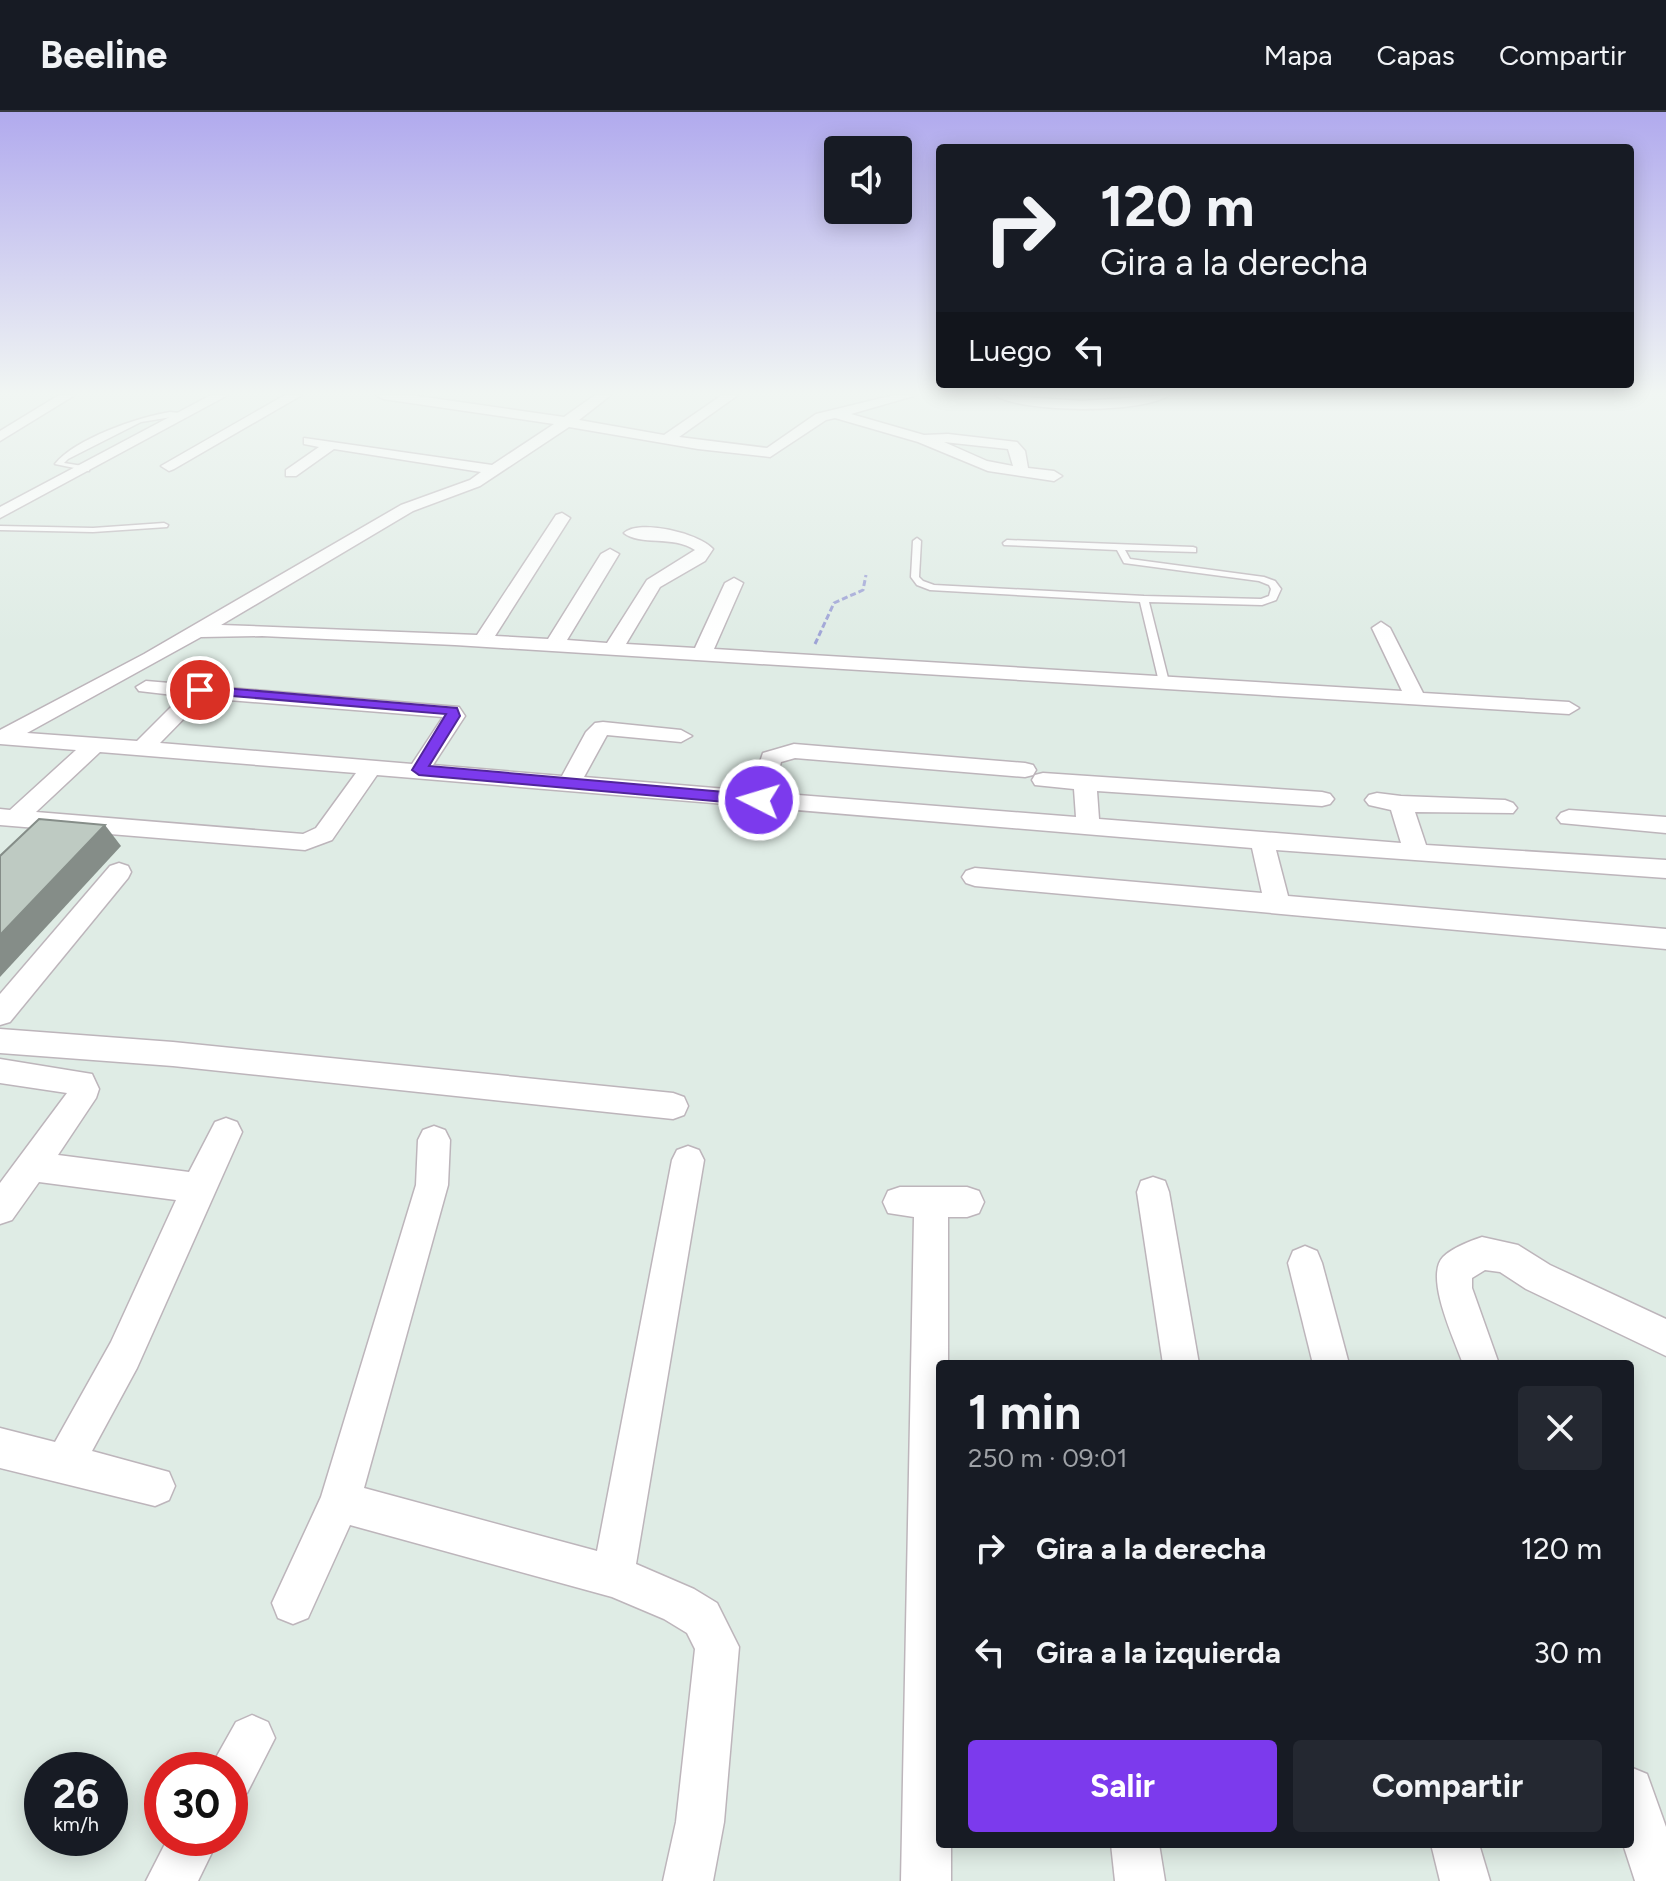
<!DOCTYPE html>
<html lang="es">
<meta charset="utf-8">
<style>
body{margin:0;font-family:Figtree,sans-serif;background:#242831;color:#f1f3f6;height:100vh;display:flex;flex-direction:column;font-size:30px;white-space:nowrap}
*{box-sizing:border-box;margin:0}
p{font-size:26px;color:#9ea1a6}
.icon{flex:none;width:44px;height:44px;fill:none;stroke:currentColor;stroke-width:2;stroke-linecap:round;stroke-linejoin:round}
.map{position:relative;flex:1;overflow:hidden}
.details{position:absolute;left:936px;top:1248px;width:698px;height:488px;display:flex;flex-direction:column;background:#171b24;border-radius:8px;box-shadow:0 4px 20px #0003}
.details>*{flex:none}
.guide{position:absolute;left:936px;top:32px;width:698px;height:244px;border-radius:8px;box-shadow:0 4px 20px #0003;background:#171b24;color:#f1f3f6;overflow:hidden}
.fabs{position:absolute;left:824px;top:24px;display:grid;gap:16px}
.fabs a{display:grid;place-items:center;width:88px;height:88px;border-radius:8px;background:#171b24;box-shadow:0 4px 20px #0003;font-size:40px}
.speed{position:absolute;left:24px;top:1640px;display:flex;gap:16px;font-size:40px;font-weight:700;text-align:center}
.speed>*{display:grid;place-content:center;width:104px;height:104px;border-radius:50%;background:#171b24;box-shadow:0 4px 20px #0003;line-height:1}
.speed small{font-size:20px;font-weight:400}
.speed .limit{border:12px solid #d22;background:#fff;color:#111}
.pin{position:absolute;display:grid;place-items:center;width:68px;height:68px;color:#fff;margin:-34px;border:4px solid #fff;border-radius:50%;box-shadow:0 2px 8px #0007}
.me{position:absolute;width:88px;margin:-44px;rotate:275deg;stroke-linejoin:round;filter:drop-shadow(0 0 6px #0008)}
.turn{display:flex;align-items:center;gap:28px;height:168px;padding:0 32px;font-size:36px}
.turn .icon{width:104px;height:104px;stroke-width:2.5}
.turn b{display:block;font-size:56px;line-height:68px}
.then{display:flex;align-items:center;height:76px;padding:0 32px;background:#0003;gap:16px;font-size:30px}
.round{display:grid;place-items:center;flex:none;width:84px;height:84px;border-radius:8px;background:#242831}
.head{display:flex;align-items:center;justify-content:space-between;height:136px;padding:0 32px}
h1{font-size:48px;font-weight:700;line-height:60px}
.primary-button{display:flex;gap:16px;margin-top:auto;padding:16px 32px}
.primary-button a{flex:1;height:92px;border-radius:8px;background:#7c3aed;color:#fff;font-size:32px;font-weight:700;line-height:92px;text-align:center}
.primary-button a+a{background:#242831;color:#f1f3f6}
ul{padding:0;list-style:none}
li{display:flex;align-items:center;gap:24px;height:104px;padding:0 32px}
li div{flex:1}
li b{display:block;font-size:30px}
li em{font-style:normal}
header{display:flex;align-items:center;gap:48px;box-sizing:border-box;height:112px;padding:0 40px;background:#171b24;border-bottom:2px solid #363941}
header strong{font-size:38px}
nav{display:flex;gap:44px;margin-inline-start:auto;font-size:28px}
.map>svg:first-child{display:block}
</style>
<header>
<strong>Beeline</strong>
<nav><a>Mapa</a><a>Capas</a><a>Compartir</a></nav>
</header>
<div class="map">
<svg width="1666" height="1769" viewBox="0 0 1666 1769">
<rect width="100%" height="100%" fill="#dfece5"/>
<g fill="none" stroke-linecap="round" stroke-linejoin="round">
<defs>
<g id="service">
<path d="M170 300 190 302 141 310 68 347 64 351 89 355V359L55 352C75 327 138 305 170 300Z"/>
<polygon points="164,411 168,413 167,415 93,420 0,418 0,414 93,416"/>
<polygon points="917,426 921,429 919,465 923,469 934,473 1144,484 1261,487 1269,484 1271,477 1269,473 1259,469 1124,451 1117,438 1004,433 1003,431 1007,428 1193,435 1196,436 1196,440 1125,438 1130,447 1264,465 1275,469 1281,477 1276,488 1262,493 1149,490 1169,570 1164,573 1159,570 1140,490 930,478 917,473 911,465 913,429"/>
</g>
<g id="minor">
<polygon points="59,283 75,283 0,329 0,319"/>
<polygon points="211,283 228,283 0,406 0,395"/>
<polygon points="285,283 302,283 174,357 169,359 161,354"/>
<path d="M376 283H411L564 305 595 283H611L579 308 664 323 722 283H738L679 325 767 336 816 302 894 283H917L851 302 924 323 948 322 1017 330 1025 339 1028 356 1054 359 1062 364 1054 369 988 359 918 330 835 306 826 308 770 345 698 337 569 315 480 374 413 399 221 513 477 523 556 403 562 401 570 406 495 524 548 527 601 442 610 437 619 442 567 528 607 531 647 468 695 438C673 423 640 434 624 421 639 407 699 421 713 437L705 449 660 475 626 532 695 536 725 471 734 466 743 471 714 537 1402 579 1372 516 1381 510 1390 516 1423 581 1569 590 1579 596 1569 602 455 533 262 524 201 525 27 621 137 629 182 584 139 579 136 575 146 569 459 595 465 604 433 653 562 664 586 620 595 611 603 610 681 618 692 624 681 630 607 623 584 665 750 679 763 641 794 632 1025 651 1033 653 1036 658 1033 663 1025 665 795 646 781 650 773 681 1076 705 1074 677 1035 673 1032 668 1035 663 1043 661 1322 680 1330 682 1334 687 1330 692 1322 694 1097 679 1099 707 1401 731 1391 698 1369 693 1365 688 1369 683 1377 681 1401 684 1505 688 1513 691 1517 696 1513 701 1415 700 1426 733 1666 748V766L1276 738 1288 784 1666 817V837L975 774 966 771 962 765 966 759 975 756 1262 781 1252 736 377 663 332 728 305 738 0 713V697L10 698 76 638 0 632V618L144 542 401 393 470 368 481 360 334 337 296 364H286V358L319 335 304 332V326L492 353 554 312 383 287ZM944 330 1008 337 1013 354 987 349ZM204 586 443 605 412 652 160 631ZM100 640 356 661 316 716 303 722 36 700Z"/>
<path d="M995 283 1082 289 1169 283C1144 302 1020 301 995 283Z"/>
<polygon points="1569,698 1666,705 1666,721 1561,711 1557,706 1561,701"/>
<polygon points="119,751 128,754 131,760 128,766 10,910 0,913 0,882 110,754"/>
<polygon points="0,917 173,930 673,981 684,985 688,994 684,1003 673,1007 173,954 0,941"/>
<polygon points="0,947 92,962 99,977 96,986 58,1043 189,1060 215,1010 226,1006 237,1010 242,1020 137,1256 92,1339 169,1360 175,1374 169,1388 155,1394 0,1356 0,1316 55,1330 111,1230 176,1088 39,1070 12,1108 0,1112 0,1071 67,981 0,971"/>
<polygon points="434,1014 445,1018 450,1028 448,1073 364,1376 597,1439 672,1048 677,1038 688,1034 699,1038 704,1048 636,1452 694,1477 717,1491 739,1535 724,1710 713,1769 663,1769 676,1710 695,1537 687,1521 664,1507 612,1485 350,1413 308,1506 293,1512 278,1506 272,1491 321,1385 416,1073 418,1028 423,1018"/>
<polygon points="1153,1065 1165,1069 1169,1080 1199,1252 1163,1252 1137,1080 1141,1069"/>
<polygon points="900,1075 967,1075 979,1079 984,1090 979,1101 967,1105 948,1105 948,1252 940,1252 940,1732 951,1732 951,1769 901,1769 914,1105 888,1101 883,1090 888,1079"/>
<path d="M1482 1125 1518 1133 1550 1153 1666 1207V1244L1526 1177 1500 1160 1485 1158 1472 1166V1176L1499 1252H1463C1455 1229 1424 1165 1443 1145 1452 1136 1470 1129 1482 1125Z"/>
<polygon points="1305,1134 1317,1139 1322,1151 1349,1252 1313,1252 1288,1151 1293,1139"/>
<polygon points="252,1603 268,1610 275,1626 247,1681 230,1688 230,1658 209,1658 236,1610"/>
<polygon points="1630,1655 1647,1662 1666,1715 1666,1769 1635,1769 1623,1732 1630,1732"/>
<polygon points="168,1726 219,1726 198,1769 146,1769"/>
<polygon points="1111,1732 1159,1732 1165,1769 1115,1769"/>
<polygon points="1431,1732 1479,1732 1490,1769 1440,1769"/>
</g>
</defs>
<use href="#service" stroke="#bdb5bb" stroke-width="3"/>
<use href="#minor" stroke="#bdb5bb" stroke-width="3"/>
<polyline stroke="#9ea3d6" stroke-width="3" stroke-dasharray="6 3" stroke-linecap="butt" points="815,532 834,491 863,478 866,463"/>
<use href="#service" fill="#fff" fill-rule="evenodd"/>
<use href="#minor" fill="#fff" fill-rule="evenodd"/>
</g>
<polygon fill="#858d88" points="105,713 121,734 0,865 0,823"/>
<polygon fill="#becac2" stroke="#858d88" stroke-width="2" points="39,707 105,713 0,823 0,744"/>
<linearGradient id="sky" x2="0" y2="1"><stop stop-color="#b1aaee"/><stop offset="0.53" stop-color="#f1f6f3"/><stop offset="1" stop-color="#f1f6f3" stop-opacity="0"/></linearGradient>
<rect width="1666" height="531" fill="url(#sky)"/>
<polygon fill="#7c3aed" stroke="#51269a" stroke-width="2" points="200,574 457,596 460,604 429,654 759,683 767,688 759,693 419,663 412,658 446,602 196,581 196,576"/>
</svg>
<div class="fabs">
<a><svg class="icon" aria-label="sound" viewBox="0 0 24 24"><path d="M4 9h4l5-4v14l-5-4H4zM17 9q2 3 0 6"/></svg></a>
</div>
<div class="speed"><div>26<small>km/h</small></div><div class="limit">30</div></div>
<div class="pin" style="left:200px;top:578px;background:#d93025"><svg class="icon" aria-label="arrive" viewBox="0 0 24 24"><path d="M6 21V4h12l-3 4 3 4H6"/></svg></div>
<svg class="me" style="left:759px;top:688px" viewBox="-20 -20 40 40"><circle r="17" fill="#7c3aed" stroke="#fff" stroke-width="3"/><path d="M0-11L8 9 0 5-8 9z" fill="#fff"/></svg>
<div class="guide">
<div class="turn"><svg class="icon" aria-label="right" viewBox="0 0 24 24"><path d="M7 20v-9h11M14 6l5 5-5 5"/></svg><div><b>120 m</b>Gira a la derecha</div></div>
<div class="then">Luego<svg class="icon" aria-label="left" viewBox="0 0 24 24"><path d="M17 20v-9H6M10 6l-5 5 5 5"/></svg></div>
</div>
<section class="details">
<div class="head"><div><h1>1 min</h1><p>250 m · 09:01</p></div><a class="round"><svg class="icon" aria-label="close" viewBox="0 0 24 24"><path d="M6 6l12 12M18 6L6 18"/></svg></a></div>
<ul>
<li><svg class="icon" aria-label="right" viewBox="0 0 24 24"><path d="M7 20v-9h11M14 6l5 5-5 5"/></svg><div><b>Gira a la derecha</b></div><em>120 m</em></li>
<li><svg class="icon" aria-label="left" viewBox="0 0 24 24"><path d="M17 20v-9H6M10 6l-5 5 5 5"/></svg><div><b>Gira a la izquierda</b></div><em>30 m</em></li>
</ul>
<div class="primary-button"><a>Salir</a><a>Compartir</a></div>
</section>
</div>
